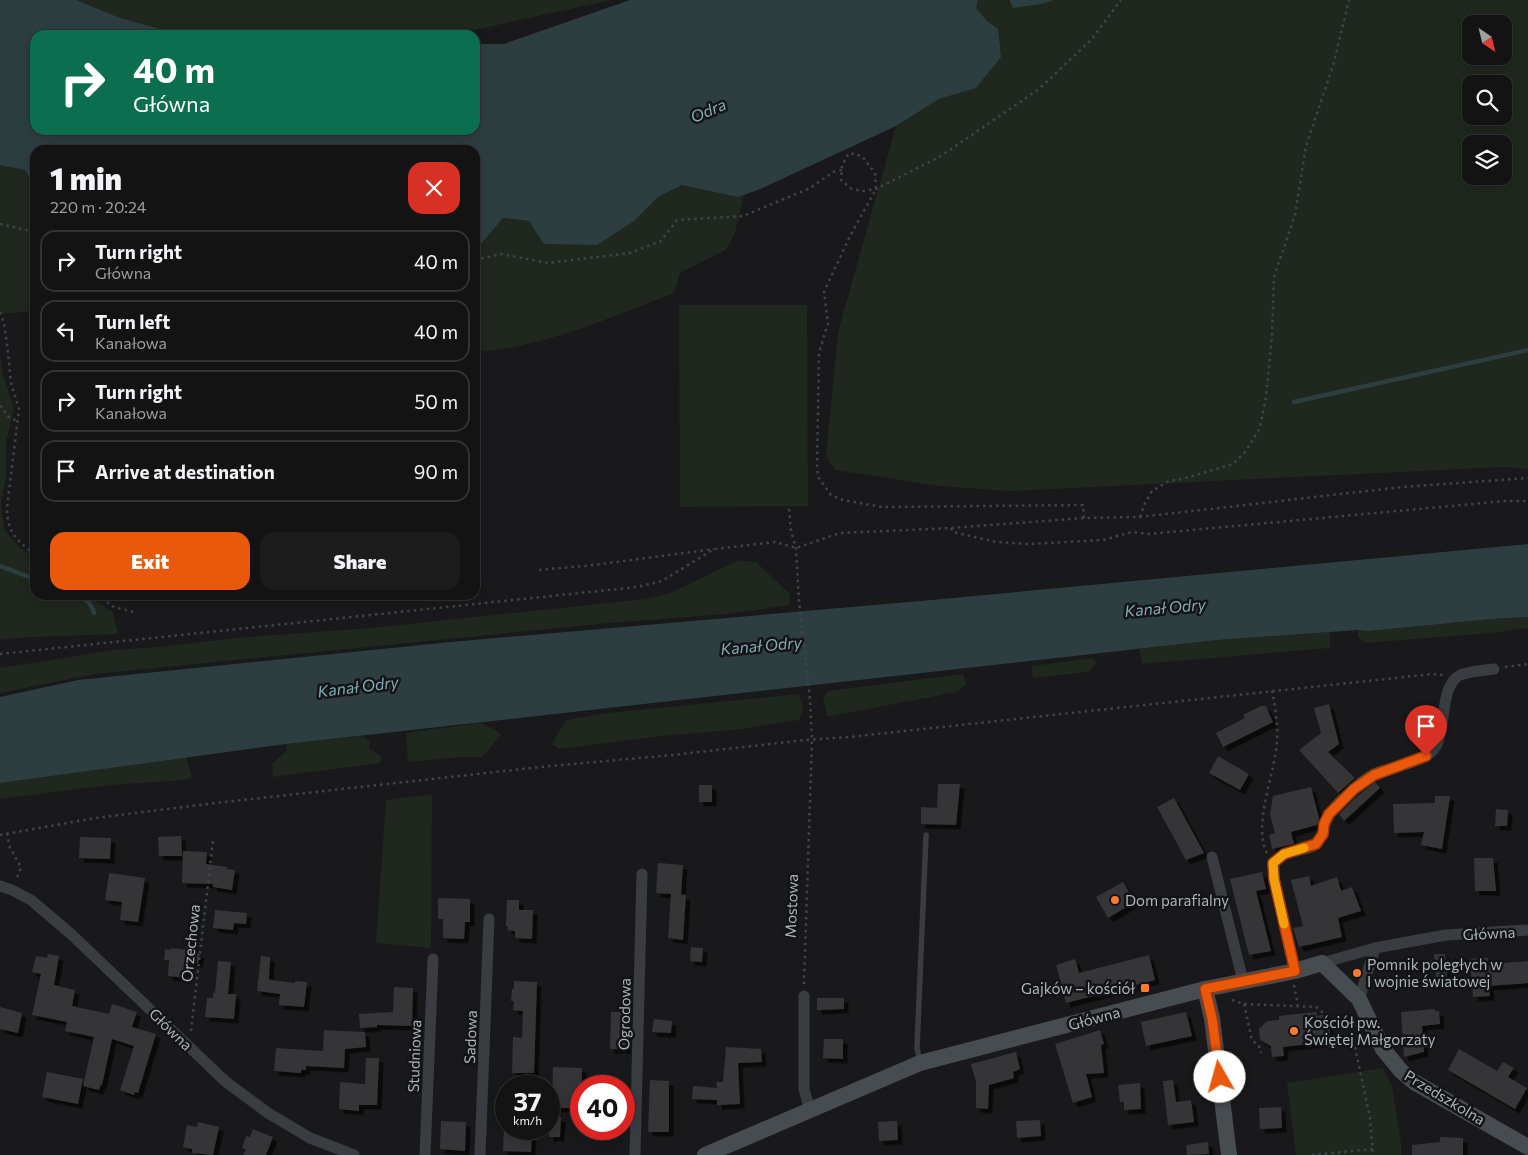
<!DOCTYPE html>
<meta charset="utf-8">
<style>
body{margin:0;font-family:Commissioner,sans-serif;background:#1c1c1d;color:#f1f3f6;height:100vh;display:flex;flex-direction:column;font-size:19px;white-space:nowrap}
*{box-sizing:border-box;margin:0}
p{font-size:16px;color:#9d9ea0}
.icon{flex:none;width:28px;height:28px;fill:none;stroke:currentColor;stroke-width:2;stroke-linecap:round;stroke-linejoin:round}
.map{position:relative;flex:1;overflow:hidden}
.sheet{position:absolute;left:30px;top:145px;width:450px;height:455px;display:flex;flex-direction:column;background:#131314;border-radius:15px;box-shadow:0 2px 12px #0003,0 0 0 1px #323234}
.sheet>*{flex:none}
.hud{position:absolute;left:30px;top:30px;width:450px;height:105px;border-radius:15px;box-shadow:0 2px 12px #0003,0 0 0 1px #323234;background:#0b6e4f;color:#fff;overflow:hidden}
.needle{width:32px;rotate:145deg}
.buttons{position:absolute;left:1462px;top:15px;display:grid;gap:10px}
.buttons a{display:grid;place-items:center;width:50px;height:50px;border-radius:10px;background:#131314;box-shadow:0 2px 12px #0003,0 0 0 1px #323234;font-size:25px}
.speed{position:absolute;left:495px;top:1075px;display:flex;gap:10px;font-size:25px;font-weight:700;text-align:center}
.speed>*{display:grid;place-content:center;width:65px;height:65px;border-radius:50%;background:#131314;box-shadow:0 2px 12px #0003,0 0 0 1px #323234;line-height:1}
.speed small{font-size:12px;font-weight:400}
.speed .limit{border:8px solid #d22;background:#fff;color:#111}
.pin{position:absolute;display:grid;place-items:center;width:42px;height:42px;color:#fff;margin:-51px -21px;border-radius:50% 50% 50% 0;rotate:-45deg;box-shadow:0 0 5px #0007}
.pin .icon{rotate:45deg}
.me{position:absolute;width:55px;margin:-28px;rotate:353deg;stroke-linejoin:round;filter:drop-shadow(0 0 4px #0008)}
.turn{display:flex;align-items:center;gap:18px;height:105px;padding:0 20px;font-size:22px}
.turn .icon{width:65px;height:65px;stroke-width:2.5}
.turn b{display:block;font-size:35px;line-height:42px}
.round{display:grid;place-items:center;flex:none;width:52px;height:52px;border-radius:15px;background:#1c1c1d}
.headline{display:flex;align-items:center;justify-content:space-between;height:85px;padding:0 20px}
h1{font-size:30px;font-weight:800;line-height:38px}
.action{display:flex;gap:10px;margin-top:auto;padding:10px 20px}
.action a{flex:1;height:58px;border-radius:15px;background:#ea580c;color:#fff;font-size:20px;font-weight:800;line-height:58px;text-align:center}
.action a+a{background:#1c1c1d;color:#f1f3f6}
ul{padding:0;list-style:none}
li{display:flex;align-items:center;gap:15px;height:62px;margin:0 10px 8px;padding:0 10px;border:2px solid #323234;border-radius:15px}
li div{flex:1}
li b{display:block;font-size:19px}
li em{font-style:normal}
.map>svg:first-child{display:block}
</style>
<div class="map">
<svg width="1528" height="1155" viewBox="0 0 1528 1155">
<defs>
<filter id="shadow"><feDropShadow dx="4.5" dy="4.5" stdDeviation="0" flood-color="#0009"/></filter>
</defs>
<rect width="100%" height="100%" fill="#19191b"/>
<g fill="#1f271e" fill-rule="evenodd">
<polygon points="76,0 612,0 451,35 295,35 146,29"/>
<path d="M978 0H1008L1013 8 1042 4 1054 0H1528V469L1505 467 1009 491 939 486 835 470 826 456 838 332 896 126 939 99 976 88 998 29 987 21 976 8ZM1471 24H1504V56H1471ZM1471 84H1504V116H1471ZM1471 144H1504V176H1471Z"/>
<polygon points="0,165 25,170 35,186 35,311 0,314"/>
<path d="M683 185 738 197 744 195 735 233 726 250 680 273 674 293C609 318 545 347 475 352V251L503 218 529 221H634L658 197Z"/>
<polygon points="679,305 807,305 808,506 680,507"/>
<polygon points="0,355 3,373 14,410 6,442 6,478 1,501 4,529 18,546 35,558 35,595 87,595 113,612 118,634 31,637 0,640"/>
<polygon points="739,560 756,562 790,594 789,605 727,614 610,623 96,674 0,693 0,668 113,650 158,647 235,638 371,628 646,599 670,593"/>
<polygon points="1528,617 1528,628 1491,633 1365,643 1358,637 1358,630 1369,631 1491,619"/>
<polygon points="1330,632 1330,648 1142,664 1139,649 1217,640"/>
<polygon points="1092,658 1097,662 1088,672 1033,678 1031,666"/>
<polygon points="963,674 966,685 956,692 827,717 823,698 828,691"/>
<polygon points="799,694 803,709 799,720 743,729 662,736 559,749 552,744 566,720 608,713"/>
<polygon points="479,723 494,729 501,735 482,757 463,757 408,762 406,733"/>
<polygon points="363,736 370,742 369,749 381,756 380,763 273,777 272,764 287,750 286,744"/>
<polygon points="186,757 192,778 184,780 111,785 0,799 0,783"/>
<polygon points="432,794 431,948 376,943 386,800"/>
<polygon points="1383,1068 1392,1086 1401,1144 1401,1155 1296,1155 1287,1083"/>
</g>
<g fill="#2d3e41">
<polygon points="0,0 76,0 120,18 182,35 35,35 35,130 475,130 475,44 504,44 630,0 978,0 976,8 987,21 998,29 1001,57 976,88 939,99 896,126 758,190 738,197 682,185 658,197 634,221 597,245 544,244 529,221 503,218 475,251 475,150 35,150 35,186 25,170 0,165"/>
<polygon points="1009,0 1054,0 1042,4 1013,8"/>
<polygon points="1528,544 1528,617 1491,619 1369,631 1358,630 1217,640 286,744 0,783 0,697 78,680 451,642 932,600"/>
</g>
<g fill="none" stroke-linecap="round" stroke-linejoin="round">
<g stroke="#2d3e41" stroke-width="4.5">
<polyline points="1294,402 1528,350"/>
<polyline points="0,566 35,579"/>
<path d="M78 595C87 599 92 604 94 613"/>
</g>
</g>
<g fill="#343537" filter="url(#shadow)">
<polygon points="1329,704 1339,744 1328,752 1355,778 1338,793 1299,750 1321,733 1314,708"/>
<polygon points="1261,706 1266,706 1273,722 1223,747 1216,733 1245,718 1243,715"/>
<polygon points="1218,756 1249,774 1240,790 1209,773"/>
<polygon points="1375,782 1380,788 1344,821 1339,814 1355,798"/>
<polygon points="938,784 960,784 956,825 921,824 921,807 937,808"/>
<rect x="699" y="785" width="13" height="17"/>
<polygon points="1311,787 1319,818 1317,825 1291,832 1294,844 1272,849 1269,835 1275,833 1270,814 1273,796"/>
<polygon points="1435,796 1450,796 1442,849 1421,845 1424,832 1394,833 1393,804 1435,803"/>
<polygon points="1174,798 1204,853 1186,860 1157,807"/>
<polygon points="1496,809 1508,810 1507,826 1495,826"/>
<polygon points="181,836 182,856 159,856 158,837"/>
<polygon points="80,837 111,838 110,859 79,858"/>
<polygon points="183,851 207,852 206,864 227,867 227,869 235,870 232,890 213,887 213,884 182,883"/>
<polygon points="1474,858 1493,858 1496,891 1475,891"/>
<polygon points="658,863 683,865 681,895 676,894 686,895 683,940 668,938 671,894 656,893"/>
<polygon points="1262,872 1266,889 1256,891 1271,951 1249,955 1230,879"/>
<polygon points="109,873 145,878 138,922 120,920 122,902 105,900"/>
<polygon points="1309,876 1311,886 1337,877 1341,891 1352,887 1361,911 1338,918 1342,937 1299,947 1293,928 1303,926 1291,880"/>
<polygon points="1123,882 1135,902 1108,918 1096,897"/>
<polygon points="438,898 470,899 470,922 465,922 464,939 443,938 443,919 438,919"/>
<polygon points="507,900 519,900 519,910 533,910 532,939 515,938 515,931 507,930 508,927 506,926"/>
<polygon points="215,910 247,913 246,924 234,923 233,930 213,928"/>
<polygon points="691,947 703,948 702,962 690,961"/>
<polygon points="171,948 189,950 188,952 200,954 198,963 187,962 185,978 168,976 169,960 164,960 165,949 171,950"/>
<polygon points="48,954 59,956 54,985 75,990 72,1006 109,1014 112,1004 128,1009 137,1012 132,1027 156,1034 138,1093 135,1092 134,1095 120,1090 134,1046 112,1039 102,1085 101,1084 99,1090 83,1086 94,1037 65,1031 67,1022 32,1015 41,974 32,972 36,956 47,958"/>
<polygon points="1434,954 1445,954 1447,977 1436,978"/>
<polygon points="1149,955 1155,980 1066,1003 1056,965 1075,959 1079,973"/>
<polygon points="261,956 270,957 269,979 271,980 295,983 295,981 307,982 304,1007 279,1005 280,994 257,991"/>
<polygon points="1488,958 1488,964 1528,961 1528,983 1489,986 1490,996 1473,997 1470,959"/>
<polygon points="218,961 231,962 228,994 236,994 234,1019 205,1017 207,998 213,998 213,993 215,993"/>
<polygon points="514,981 537,982 534,1073 512,1073 513,1037 522,1038 523,1011 513,1010 514,1001 511,1001 512,989 514,989"/>
<polygon points="394,987 413,988 412,1026 377,1025 377,1027 360,1028 359,1014 393,1012"/>
<polygon points="817,998 844,998 844,1009 817,1010"/>
<polygon points="0,1007 22,1013 18,1033 0,1029"/>
<polygon points="1435,1009 1435,1011 1439,1011 1440,1024 1422,1026 1424,1052 1404,1057 1401,1012"/>
<polygon points="611,1012 627,1012 626,1049 610,1049"/>
<polygon points="1186,1012 1192,1036 1146,1046 1141,1022"/>
<polygon points="1316,1012 1317,1016 1323,1015 1323,1022 1328,1021 1330,1033 1325,1034 1325,1039 1320,1040 1320,1043 1283,1047 1284,1056 1272,1057 1271,1046 1260,1040 1259,1029 1267,1021 1279,1020 1279,1016"/>
<polygon points="654,1019 672,1021 671,1033 652,1032"/>
<polygon points="324,1030 365,1032 366,1047 345,1049 344,1068 306,1066 306,1070 301,1070 301,1073 274,1071 276,1048 323,1051"/>
<polygon points="1100,1030 1104,1044 1101,1045 1104,1073 1086,1074 1092,1097 1073,1103 1055,1044"/>
<polygon points="824,1039 843,1039 843,1059 823,1058"/>
<polygon points="726,1047 761,1049 762,1062 738,1063 740,1104 717,1105 717,1100 692,1099 693,1086 717,1088 716,1082 723,1082"/>
<polygon points="1459,1049 1497,1071 1503,1062 1514,1068 1508,1077 1527,1088 1515,1109 1448,1070"/>
<polygon points="1016,1052 1020,1069 1013,1072 1014,1078 989,1085 988,1109 976,1108 976,1082 971,1064"/>
<polygon points="366,1058 379,1058 377,1105 359,1105 359,1111 339,1109 340,1082 365,1084"/>
<polygon points="553,1067 582,1068 581,1108 552,1108"/>
<polygon points="47,1072 83,1079 78,1104 42,1097"/>
<polygon points="650,1080 669,1081 669,1132 648,1132"/>
<polygon points="1173,1080 1176,1102 1191,1100 1194,1122 1168,1125 1163,1081"/>
<polygon points="1140,1083 1141,1109 1124,1110 1124,1102 1120,1102 1118,1085"/>
<polygon points="1281,1107 1282,1128 1260,1129 1259,1108"/>
<polygon points="549,1117 561,1117 560,1137 549,1137"/>
<polygon points="1040,1120 1041,1136 1017,1138 1016,1121"/>
<polygon points="441,1121 466,1122 465,1151 440,1149"/>
<polygon points="897,1121 898,1140 879,1141 878,1122"/>
<polygon points="198,1122 219,1127 213,1155 192,1153 192,1149 183,1147 187,1125 197,1127"/>
<polygon points="253,1129 273,1137 266,1155 243,1155 246,1149 242,1148 246,1136 250,1137"/>
<polygon points="504,1129 532,1129 531,1152 503,1151"/>
<polygon points="1440,1137 1463,1138 1463,1155 1412,1155 1412,1145 1440,1142"/>
<polygon points="1208,1142 1209,1154 1187,1155 1186,1145"/>
</g>
<g fill="none" stroke-linecap="round" stroke-linejoin="round">
<g stroke="#3f4448" stroke-width="2.5" stroke-dasharray="2.5 4" stroke-linecap="butt">
<polyline points="0,224 35,232"/>
<polyline points="475,260 502,254 548,263 630,253 661,241 677,220 743,216 810,188 833,172 842,170"/>
<path d="M0 312 4 323 8 353 11 383 19 409 7 508C7 533 17 540 35 555"/>
<polyline points="0,406 2,407 7,416 19,422"/>
<polyline points="789,509 791,531 796,548 799,602 810,700 812,740 804,984"/>
<polyline points="1140,517 1144,505 1152,491 1169,481 1182,479 1233,464 1246,451 1260,428 1266,397 1272,336 1274,277 1295,215 1306,146 1333,66 1349,0"/>
<polyline points="1084,518 1083,505 882,507 843,500 831,495 818,477 817,466 819,353 828,323 824,292 850,236 876,189 875,173 862,156 849,153 842,165 841,180 852,189 863,191 876,189 941,156 1039,89 1091,40 1121,0"/>
<polyline points="951,528 953,532 996,542 1029,544 1103,540 1132,532 1149,534 1505,501 1528,501"/>
<polyline points="539,570 594,565 714,549"/>
<polyline points="96,595 114,607 134,612"/>
<polyline points="0,654 637,587 662,581 714,549 775,542 796,548 840,533 951,528 1084,518 1140,517 1402,487 1528,478"/>
<polyline points="1505,667 1528,664"/>
<polyline points="7,833 10,848 21,867 16,880"/>
<polyline points="0,835 95,818 216,803 540,767 673,755 805,740 849,737 1432,674 1444,675"/>
<path d="M1267 853C1252 825 1276 771 1277 740 1278 723 1275 706 1272 690"/>
<polyline points="1294,985 1298,1005"/>
<polyline points="1232,1000 1244,1004 1316,1007 1332,1020 1338,1028"/>
<polyline points="1244,1004 1252,1040 1259,1046 1261,1053"/>
<polyline points="1329,1028 1351,1028 1357,1025"/>
<polyline points="1351,1028 1370,1118 1373,1155"/>
<polyline points="191,1031 213,840"/>
<polyline points="1312,1155 1373,1149"/>
</g>
<polyline stroke="#393d41" stroke-width="5.5" points="920,1062 917,1048 926,835"/>
<g stroke="#393d41" stroke-width="11">
<polyline points="1212,857 1243,981"/>
<polyline points="0,886 12,890 31,900 71,934 226,1082 268,1113 310,1138 354,1155"/>
<polyline points="1322,963 1375,948 1446,935 1528,930"/>
<path d="M1295 971 1274 879 1273 863C1277 860 1281 856 1285 854 1294 850 1311 850 1317 843 1325 835 1323 824 1329 815 1336 803 1362 780 1374 774 1391 766 1422 764 1434 749 1448 731 1438 687 1460 675 1467 672 1485 670 1494 669"/>
<polyline points="804,996 804,1089 810,1111"/>
<polyline points="1359,999 1375,948"/>
<polyline points="425,1155 433,959"/>
<polyline points="480,1155 489,919"/>
<polyline points="635,1155 642,874"/>
</g>
<g stroke="#474c51" stroke-width="16">
<polyline points="1205,989 1212,1018 1229,1155"/>
<polyline points="705,1155 920,1063 1205,989 1295,971 1322,963 1359,999 1383,1049 1401,1071 1414,1082 1528,1147"/>
</g>
</g>
<g fill="none" stroke-linecap="round" stroke-linejoin="round">
<defs>
<polyline id="route" points="1220,1077 1212,1018 1205,989 1295,971 1274,879 1273,863 1284,854 1316,844 1323,834 1324,824 1329,814 1354,789 1374,775 1426,756"/>
</defs>
<use href="#route" stroke="#983908" stroke-width="12"/>
<use href="#route" stroke="#ea580c" stroke-width="9"/>
<polyline stroke="#f59e0b" stroke-width="9" points="1284,924 1274,879 1273,863 1284,854 1304,848"/>
</g>
<g fill="#fe7b2e" stroke="#141416" stroke-width="2">
<circle cx="1115" cy="900" r="5"/>
<circle cx="1357" cy="973" r="5"/>
<rect x="1140" y="983" width="10" height="10" rx="2.5"/>
<circle cx="1294" cy="1031" r="5"/>
</g>
<g text-anchor="middle" dominant-baseline="central" stroke-width="5" stroke-linejoin="round" paint-order="stroke">
<g font-size="15" fill="#aab5bc" stroke="#141416" text-anchor="start">
<text x="1125" y="900">Dom parafialny</text>
<text x="1367" y="964">Pomnik poległych w<tspan x="1367" dy="17">I wojnie światowej</tspan></text>
<text x="1135" y="988" text-anchor="end">Gajków – kościół</text>
<text x="1304" y="1022">Kościół pw.<tspan x="1304" dy="17">Świętej Małgorzaty</tspan></text>
</g>
<g font-size="15" fill="#aab5bc" stroke="#141416">
<text transform="translate(791 906) rotate(-88)">Mostowa</text>
<text transform="translate(1489 933) rotate(-3)">Główna</text>
<text transform="translate(190 943) rotate(-84)">Orzechowa</text>
<text transform="translate(624 1014) rotate(-89)">Ogrodowa</text>
<text transform="translate(1094 1018) rotate(-15)">Główna</text>
<text transform="translate(171 1029) rotate(44)">Główna</text>
<text transform="translate(470 1037) rotate(-88)">Sadowa</text>
<text transform="translate(414 1056) rotate(-88)">Studniowa</text>
<text transform="translate(1445 1097) rotate(31)">Przedszkolna</text>
</g>
<g font-size="16" font-style="italic" fill="#80aeb8" stroke="#141416">
<text transform="translate(708 110) rotate(-23)">Odra</text>
<text transform="translate(1165 607) rotate(-5)">Kanał Odry</text>
<text transform="translate(761 645) rotate(-5)">Kanał Odry</text>
<text transform="translate(358 686) rotate(-7)">Kanał Odry</text>
</g>
</g>
</svg>
<div class="buttons">
<a><svg class="needle" viewBox="-14 -14 28 28"><path d="M0-13l5 13h-10z" fill="#e53935"/><path d="M0 13l5-13h-10z" fill="#9d9ea0"/></svg></a>
<a><svg class="icon" aria-label="search" viewBox="0 0 24 24"><circle cx="10" cy="10" r="6"/><path d="M15 15l6 6"/></svg></a>
<a><svg class="icon" aria-label="layers" viewBox="0 0 24 24"><path d="M12 4l9 5-9 5-9-5zM3 14l9 5 9-5"/></svg></a>
</div>
<div class="speed"><div>37<small>km/h</small></div><div class="limit">40</div></div>
<div class="pin" style="left:1426px;top:756px;background:#d93025"><svg class="icon" aria-label="arrive" viewBox="0 0 24 24"><path d="M6 21V4h12l-3 4 3 4H6"/></svg></div>
<svg class="me" style="left:1220px;top:1077px" viewBox="-20 -20 40 40"><circle r="19" fill="#fff"/><path d="M0-13L10 11 0 6-10 11z" fill="#ea580c"/></svg>
<div class="hud">
<div class="turn"><svg class="icon" aria-label="right" viewBox="0 0 24 24"><path d="M7 20v-9h11M14 6l5 5-5 5"/></svg><div><b>40 m</b>Główna</div></div>
</div>
<section class="sheet">
<div class="headline"><div><h1>1 min</h1><p>220 m · 20:24</p></div><a class="round" style="background:#d93025;color:#fff"><svg class="icon" aria-label="close" viewBox="0 0 24 24"><path d="M6 6l12 12M18 6L6 18"/></svg></a></div>
<ul>
<li><svg class="icon" aria-label="right" viewBox="0 0 24 24"><path d="M7 20v-9h11M14 6l5 5-5 5"/></svg><div><b>Turn right</b><p>Główna</p></div><em>40 m</em></li>
<li><svg class="icon" aria-label="left" viewBox="0 0 24 24"><path d="M17 20v-9H6M10 6l-5 5 5 5"/></svg><div><b>Turn left</b><p>Kanałowa</p></div><em>40 m</em></li>
<li><svg class="icon" aria-label="right" viewBox="0 0 24 24"><path d="M7 20v-9h11M14 6l5 5-5 5"/></svg><div><b>Turn right</b><p>Kanałowa</p></div><em>50 m</em></li>
<li><svg class="icon" aria-label="arrive" viewBox="0 0 24 24"><path d="M6 21V4h12l-3 4 3 4H6"/></svg><div><b>Arrive at destination</b></div><em>90 m</em></li>
</ul>
<div class="action"><a>Exit</a><a>Share</a></div>
</section>
</div>
